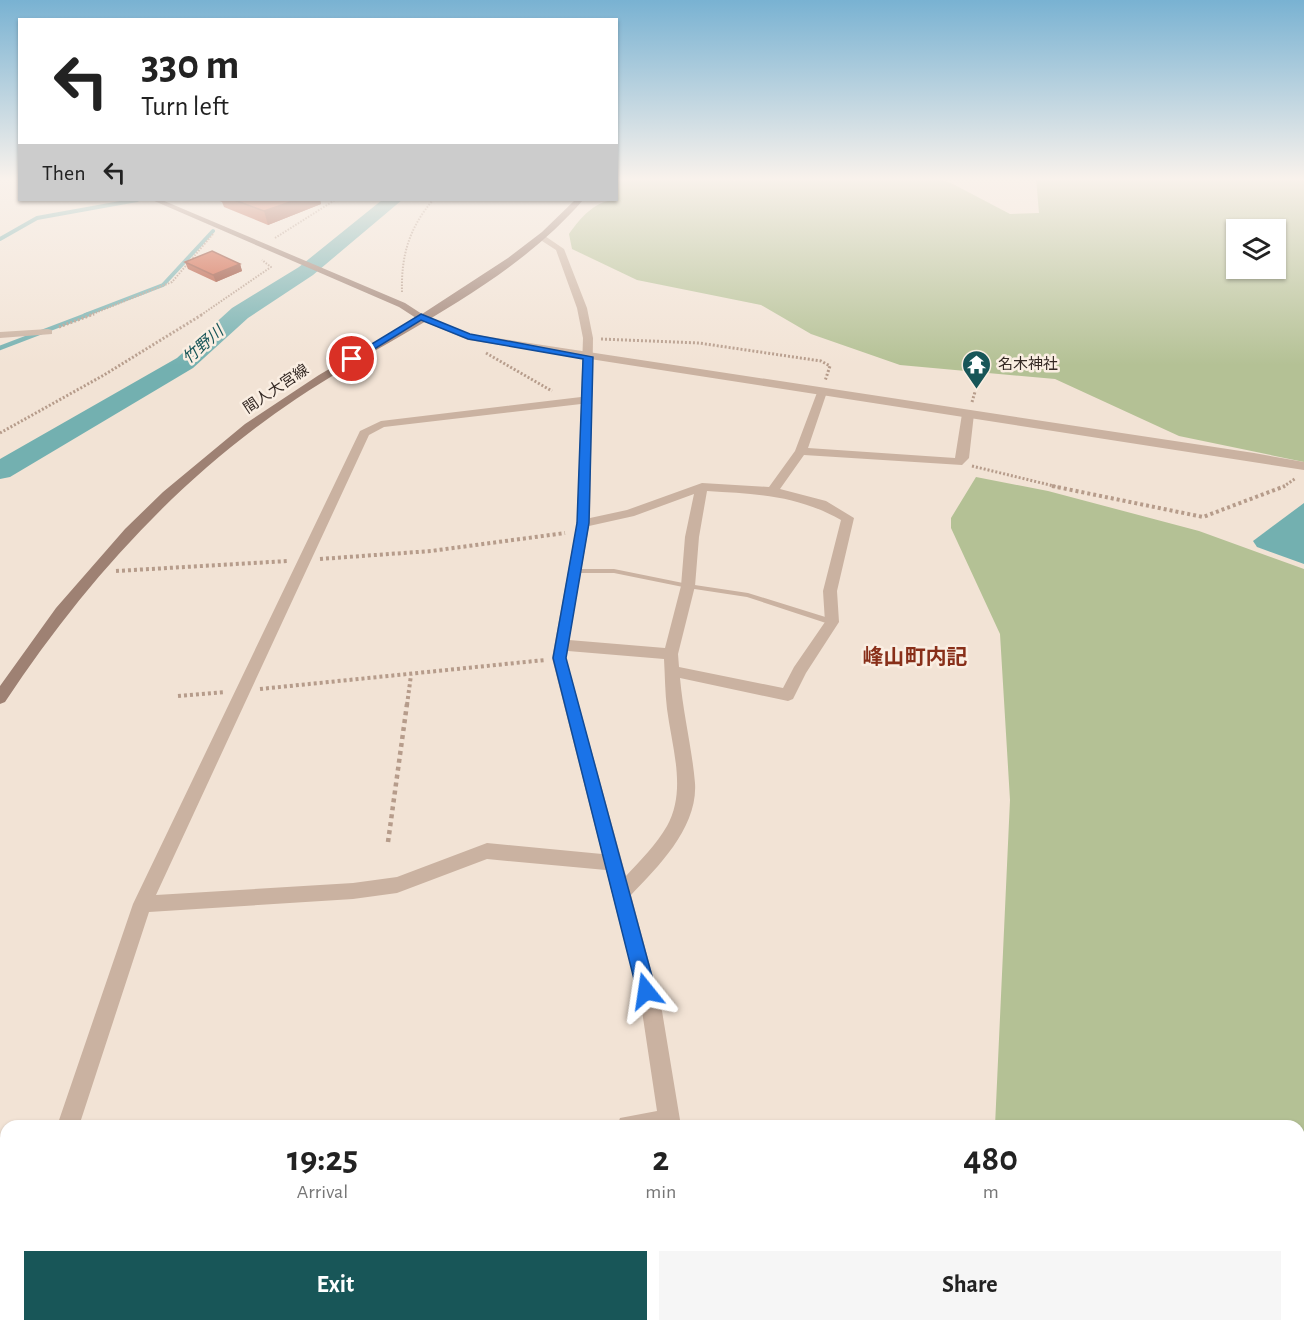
<!DOCTYPE html>
<meta charset="utf-8">
<style>
body{margin:0;font-family:"Alegreya Sans","Noto Sans JP",sans-serif;background:#f6f6f6;color:#222;height:100vh;display:flex;flex-direction:column;font-size:22px;white-space:nowrap}
*{box-sizing:border-box;margin:0}
p{font-size:20px;color:#767676}
.icon{flex:none;width:33px;height:33px;fill:none;stroke:currentColor;stroke-width:2;stroke-linecap:round;stroke-linejoin:round}
.map{position:relative;flex:1;overflow:hidden}
.sheet{position:absolute;left:0px;top:1120px;width:1305px;height:212px;display:flex;flex-direction:column;background:#fff;border-radius:18px 18px 0 0;box-shadow:0 2px 4px #0004}
.sheet>*{flex:none}
.hud{position:absolute;left:18px;top:18px;width:600px;height:183px;border-radius:0px;box-shadow:0 2px 4px #0004;background:#fff;color:#222;overflow:hidden}
.buttons{position:absolute;left:1226px;top:219px;display:grid;gap:12px}
.buttons a{display:grid;place-items:center;width:60px;height:60px;border-radius:0px;background:#fff;box-shadow:0 2px 4px #0004;font-size:30px}
.pin{position:absolute;display:grid;place-items:center;width:51px;height:51px;color:#fff;margin:-26px;border:3px solid #fff;border-radius:50%;box-shadow:0 2px 6px #0007}
.me{position:absolute;width:66px;margin:-33px;rotate:345deg;stroke-linejoin:round;filter:drop-shadow(0 0 4px #0008)}
.turn{display:flex;align-items:center;gap:21px;height:126px;padding:0 24px;font-size:27px}
.turn .icon{width:78px;height:78px;stroke-width:2.5}
.turn b{display:block;font-size:42px;line-height:51px}
.then{display:flex;align-items:center;height:57px;padding:0 24px;background:#0003;gap:12px;font-size:22px}
.eta{display:flex;justify-content:space-evenly;align-items:center;height:102px;text-align:center}
.eta b{font-size:36px;font-weight:700;line-height:42px}
.cta{display:flex;gap:12px;margin-top:auto;padding:12px 24px}
.cta a{flex:1;height:69px;border-radius:0px;background:#185658;color:#fff;font-size:24px;font-weight:700;line-height:69px;text-align:center}
.cta a+a{background:#f6f6f6;color:#222}
.map>svg:first-child{display:block}
</style>
<div class="map">
<svg width="1304" height="1331" viewBox="0 0 1304 1331">
<rect width="100%" height="100%" fill="#f2e3d5"/>
<g fill="#b4c195" fill-rule="evenodd">
<path d="M618 178H717L736 181 748 178H935L951 183 1010 214 1039 213 1036 178H1304V462L1179 436 1055 379 900 365 811 334 761 305 637 280 572 249 569 234C581 217 596 200 616 200ZM1236 230H1275V268H1236Z"/>
<polygon points="976,477 1048,491 1199,531 1304,569 1304,1331 1185,1331 1173,1326 1299,1326 1299,1126 995,1126 1010,800 1000,634 951,528 951,518"/>
</g>
<polygon fill="#73b0b0" points="1304,503 1304,564 1257,547 1253,541"/>
<g fill="none" stroke-linecap="round" stroke-linejoin="round">
<g stroke="#73b0b0" stroke-width="4">
<polyline points="0,239 37,218 137,200"/>
<polyline points="85,315 163,285 213,231"/>
</g>
<polyline stroke="#73b0b0" stroke-width="4.5" points="0,348 89,314"/>
<polygon fill="#73b0b0" fill-rule="evenodd" points="382,200 402,200 313,275 248,318 193,368 10,477 0,479 0,459 177,358 232,308 299,267"/>
<g stroke="#b69c8b" stroke-width="2" stroke-dasharray="1.5 1.5" stroke-linecap="butt">
<polyline points="275,238 335,200"/>
<path d="M402 292C401 256 409 228 433 200"/>
<polyline points="90,315 172,282 213,234"/>
<polyline points="201,315 271,267 262,260"/>
</g>
<g stroke="#b69c8b" stroke-width="3" stroke-dasharray="2 2" stroke-linecap="butt">
<polyline points="59,327 94,314"/>
<polyline points="601,339 699,343 821,361 830,366 825,381"/>
<polyline points="486,353 552,391"/>
<polyline points="972,402 975,392"/>
<polyline points="0,433 104,375 203,314"/>
<polyline points="972,466 1058,487"/>
<polyline points="1283,487 1296,478"/>
</g>
<g stroke="#b69c8b" stroke-width="4" stroke-dasharray="3 3" stroke-linecap="butt">
<polyline points="1052,486 1203,517 1285,486"/>
<polyline points="320,559 431,551 565,533"/>
<polyline points="116,571 288,561"/>
<polyline points="260,689 545,660"/>
<polyline points="178,696 225,692"/>
<polyline points="407,705 411,675"/>
</g>
<polyline stroke="#b69c8b" stroke-width="4.5" stroke-dasharray="4 4" stroke-linecap="butt" points="388,842 407,704"/>
<polygon fill="#cab2a1" fill-rule="evenodd" points="572,569 614,569 688,584 748,593 835,620 836,622 832,625 747,597 688,588 614,573 574,573 571,571"/>
<g fill="#cab2a1" fill-rule="evenodd">
<path d="M542 234 564 249 587 308 593 338 590 518 627 510 702 483 769 487 795 451 818 390 827 392 808 448 955 458 962 414 968 411 974 414 969 458 962 465 804 455 780 489 826 501 854 518 837 591 839 622 806 673 793 699 788 701 680 678C683 713 692 748 695 783 698 827 659 866 631 895L662 1011 681 1126H617L620 1118 657 1111 642 1011 606 870 487 859 397 893 353 899 149 912 79 1126H57L133 904 360 431 381 421 581 397 583 338 577 308 556 250 539 239 538 237ZM581 404 577 523 552 658 602 854 487 843 397 877 353 883 156 895 369 435 384 427ZM707 491C757 494 797 495 841 520L823 591 825 622 794 667 783 688 679 667 678 654 695 586 699 537ZM694 494 685 537 681 586 665 648 569 640 589 526 634 516ZM568 651 664 659C665 676 665 693 667 709 672 748 687 790 667 826 656 845 640 861 626 876L566 658Z"/>
<polygon points="48,329 52,330 52,334 0,338 0,332"/>
<rect x="0" y="1208" width="6" height="24"/>
<polygon points="6,1303 6,1326 15,1326 14,1331 0,1331 0,1305"/>
<polygon points="673,1326 697,1326 699,1331 673,1331"/>
</g>
<polygon fill="#cab2a1" fill-rule="evenodd" points="421,314 470,334 1254,453 1304,462 1304,470 468,340 418,319 416,317"/>
<path fill="#9e8173" fill-rule="evenodd" d="M152 200H162L405 303 422 314 508 258 542 232 575 200H583C507 288 392 335 296 399 177 479 84 583 5 702L0 704V686L56 608 125 529 163 492 245 424 319 375 416 318 399 307Z"/>
</g>
<g fill="#b04a30">
<polygon points="217,200 320,200 321,204 268,225 224,207 222,202"/>
<polygon points="185,262 240,264 242,271 216,282 188,269"/>
</g>
<g fill="#903c27">
<polygon points="296,200 320,200 321,204 268,225 264,211"/>
<polygon points="240,264 242,271 216,282 213,275"/>
</g>
<g fill="#cd5638" stroke="#903c27" stroke-width="1.5">
<polygon points="234,200 296,200 264,211"/>
<polygon points="212,251 240,264 213,275 185,262"/>
</g>
<linearGradient id="sky" x2="0" y2="1"><stop stop-color="#79b2d2"/><stop offset="0.49" stop-color="#f9f2ec"/><stop offset="1" stop-color="#f9f2ec" stop-opacity="0"/></linearGradient>
<rect width="1304" height="365" fill="url(#sky)"/>
<polygon fill="#1a73e8" stroke="#114b97" stroke-width="1.5" points="421,314 470,334 593,357 589,523 566,658 656,991 653,997 646,1000 640,997 637,991 553,658 577,523 583,359 468,339 421,320 355,361 347,359"/>
<defs>
<symbol id="temple-pin" viewBox="-11 -11 22 30"><path d="M0 17L-7.5 6A9.5 9.5 0 1 1 7.5 6Z" fill="#185658" stroke="#faeee2"/><path d="M0-6L5-2H3V0L6.5 2.5H4V6H1.5V3h-3V6H-4V2.5H-6.5L-3 0V-2H-5Z" fill="#fff"/></symbol>
</defs>
<g fill-rule="evenodd">
<use href="#temple-pin" x="960" y="348" width="33" height="45"/>
</g>
<g text-anchor="middle" dominant-baseline="central" stroke-width="5" stroke-linejoin="round" paint-order="stroke">
<g font-size="15" fill="#342924" stroke="#faeee2" text-anchor="start">
<text x="998" y="364">名木神社</text>
</g>
<g font-size="15" fill="#342924" stroke="#faeee2">
<text transform="translate(276 389) rotate(-34)">間人大宮線</text>
</g>
<g font-size="16" font-style="italic" fill="#185658" stroke="#faeee2">
<text transform="translate(203 345) rotate(-41)">竹野川</text>
</g>
<g font-size="21" font-weight="bold" fill="#882f19" stroke="#faeee2">
<text x="915" y="657">峰山町内記</text>
</g>
</g>
</svg>
<div class="buttons">
<a><svg class="icon" aria-label="layers" viewBox="0 0 24 24"><path d="M12 4l9 5-9 5-9-5zM3 14l9 5 9-5"/></svg></a>
</div>
<div class="pin" style="left:352px;top:359px;background:#d93025"><svg class="icon" aria-label="arrive" viewBox="0 0 24 24"><path d="M6 21V4h12l-3 4 3 4H6"/></svg></div>
<svg class="me" style="left:646px;top:991px" viewBox="-20 -20 40 40"><path d="M0-17L14 15 0 8-14 15z" fill="#1a73e8" stroke="#fff" stroke-width="4"/></svg>
<div class="hud">
<div class="turn"><svg class="icon" aria-label="left" viewBox="0 0 24 24"><path d="M17 20v-9H6M10 6l-5 5 5 5"/></svg><div><b>330 m</b>Turn left</div></div>
<div class="then">Then<svg class="icon" aria-label="left" viewBox="0 0 24 24"><path d="M17 20v-9H6M10 6l-5 5 5 5"/></svg></div>
</div>
<section class="sheet">
<div class="eta">
<div><b>19:25</b><p>Arrival</p></div>
<div><b>2</b><p>min</p></div>
<div><b>480</b><p>m</p></div>
</div>
<div class="cta"><a>Exit</a><a>Share</a></div>
</section>
</div>
